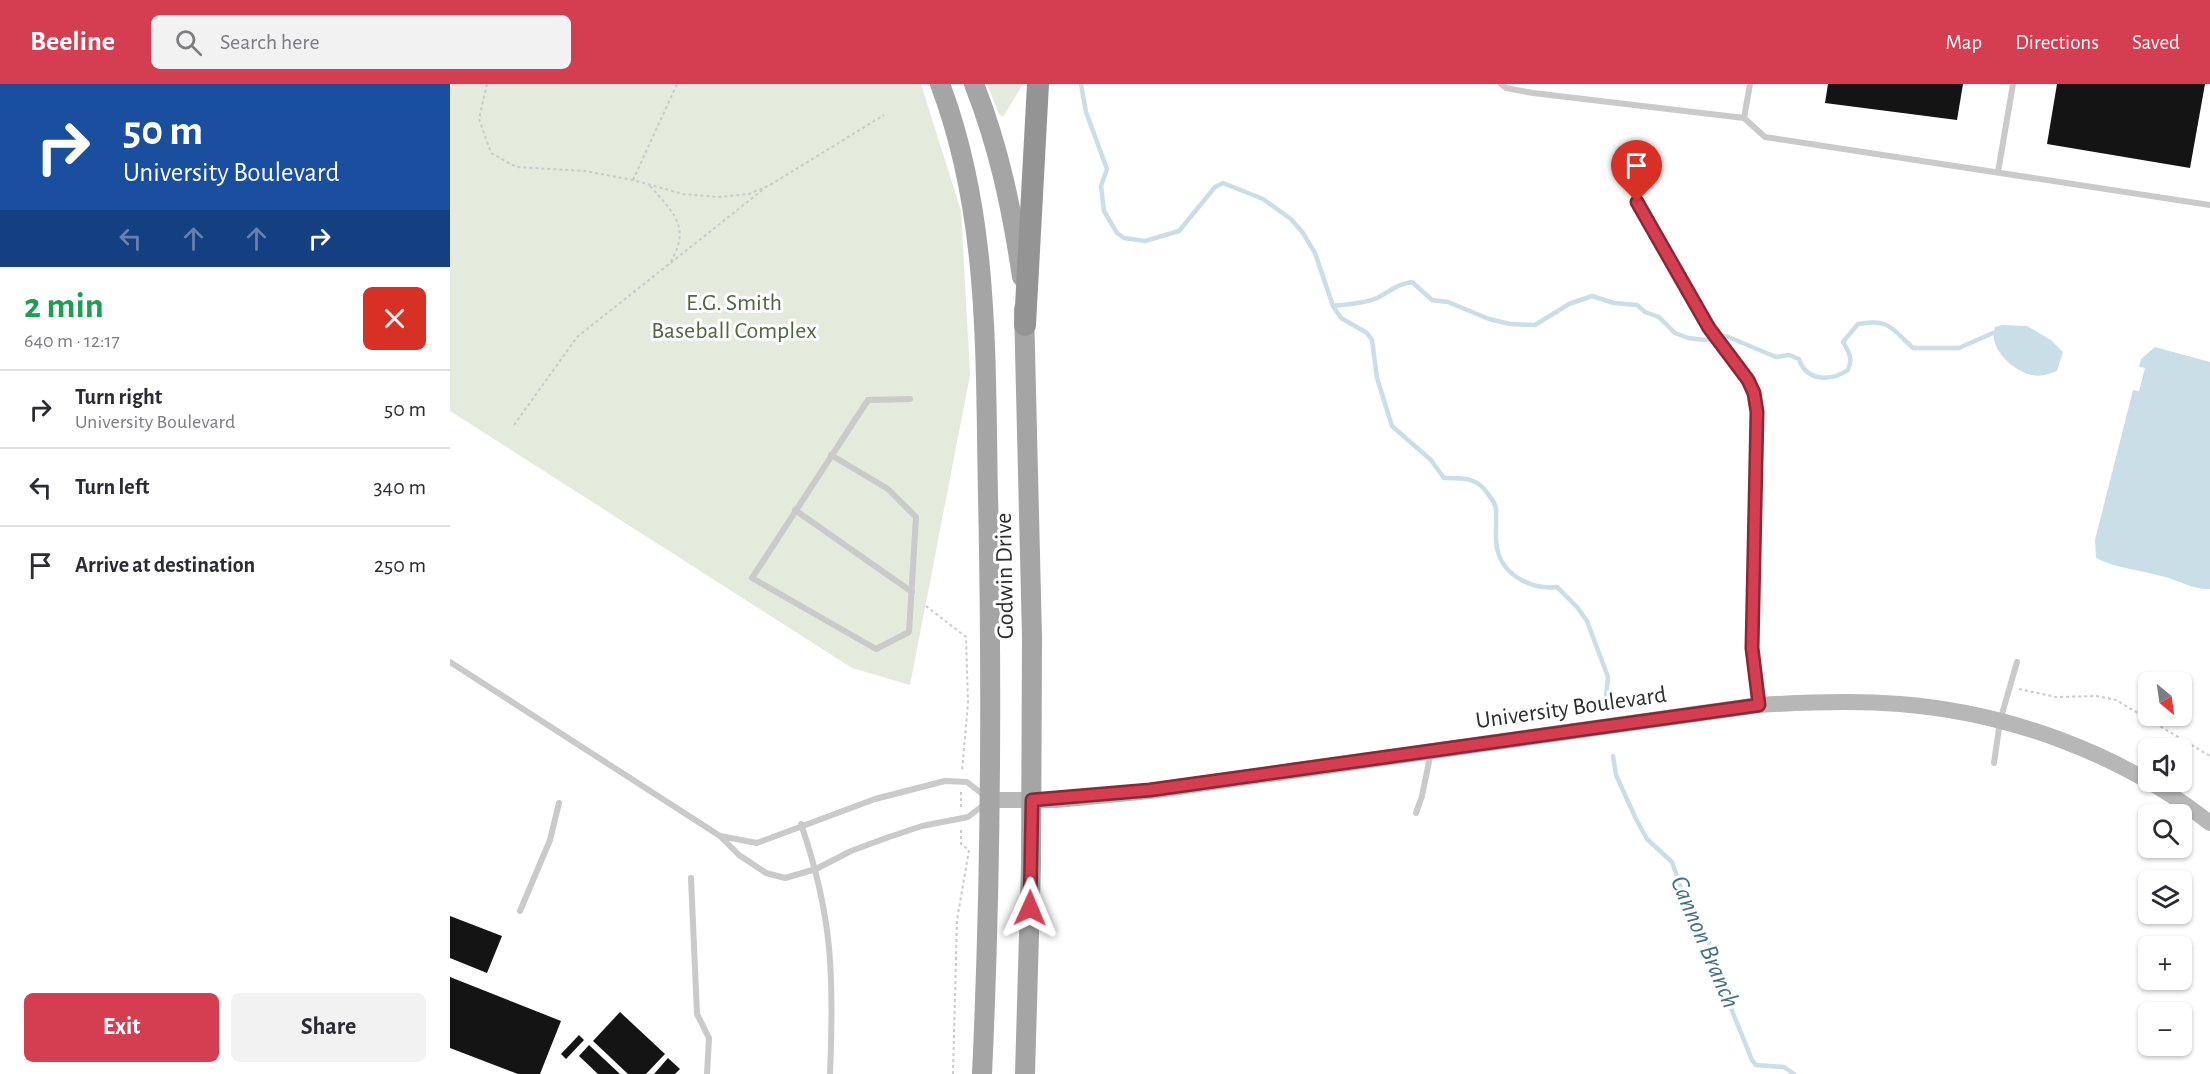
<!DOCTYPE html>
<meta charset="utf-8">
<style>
body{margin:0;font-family:"Alegreya Sans",sans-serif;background:#f2f2f3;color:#2b2b33;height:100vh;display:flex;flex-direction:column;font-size:22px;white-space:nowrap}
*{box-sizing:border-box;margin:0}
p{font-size:20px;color:#7c7c81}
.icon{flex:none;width:33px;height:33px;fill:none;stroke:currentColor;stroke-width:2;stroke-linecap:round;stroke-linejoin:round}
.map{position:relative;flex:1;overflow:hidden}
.drawer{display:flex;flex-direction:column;background:#fff;width:450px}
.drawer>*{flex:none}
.hud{background:#1a4fa0;color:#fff;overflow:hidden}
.needle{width:39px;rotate:151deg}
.tools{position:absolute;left:1688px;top:588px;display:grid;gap:12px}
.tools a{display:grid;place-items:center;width:54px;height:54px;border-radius:9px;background:#fff;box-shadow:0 2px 4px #0004;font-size:30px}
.pin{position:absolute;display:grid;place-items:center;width:51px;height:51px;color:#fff;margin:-62px -26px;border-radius:50% 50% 50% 0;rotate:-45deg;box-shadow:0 0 6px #0007}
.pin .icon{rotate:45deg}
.me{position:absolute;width:66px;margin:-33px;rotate:1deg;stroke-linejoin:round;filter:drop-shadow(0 0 4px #0008)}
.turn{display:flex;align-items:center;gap:21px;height:126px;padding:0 24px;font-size:27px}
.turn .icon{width:78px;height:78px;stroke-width:2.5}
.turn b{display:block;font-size:42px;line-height:51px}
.lanes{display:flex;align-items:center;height:57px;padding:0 24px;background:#0003;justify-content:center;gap:30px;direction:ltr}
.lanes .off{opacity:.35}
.round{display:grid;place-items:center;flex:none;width:63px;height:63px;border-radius:9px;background:#f2f2f3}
.head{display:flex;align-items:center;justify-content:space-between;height:102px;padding:0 24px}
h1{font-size:36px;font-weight:700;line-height:45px;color:#1e9e55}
.primary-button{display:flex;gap:12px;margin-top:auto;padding:12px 24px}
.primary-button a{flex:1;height:69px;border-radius:9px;background:#d53e51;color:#fff;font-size:24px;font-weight:700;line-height:69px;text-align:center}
.primary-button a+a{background:#f2f2f3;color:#2b2b33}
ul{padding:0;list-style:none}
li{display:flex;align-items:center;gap:18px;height:78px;padding:0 24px;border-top:2px solid #e1e1e2}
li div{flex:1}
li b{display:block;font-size:22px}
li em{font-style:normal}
header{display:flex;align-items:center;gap:36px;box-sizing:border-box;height:84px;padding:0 30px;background:#d53e51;color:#fff}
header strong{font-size:28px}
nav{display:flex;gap:33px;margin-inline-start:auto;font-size:21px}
.search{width:420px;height:54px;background:#f2f2f3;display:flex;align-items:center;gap:15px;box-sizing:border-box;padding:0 21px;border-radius:9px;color:#7c7c81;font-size:22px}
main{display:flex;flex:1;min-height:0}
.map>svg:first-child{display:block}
</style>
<header>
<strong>Beeline</strong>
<div class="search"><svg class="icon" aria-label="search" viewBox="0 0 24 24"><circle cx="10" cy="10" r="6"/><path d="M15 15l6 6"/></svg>Search here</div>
<nav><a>Map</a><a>Directions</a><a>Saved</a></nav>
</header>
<main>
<section class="drawer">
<div class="hud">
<div class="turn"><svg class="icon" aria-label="right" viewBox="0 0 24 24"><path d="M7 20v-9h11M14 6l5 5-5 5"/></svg><div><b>50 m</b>University Boulevard</div></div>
<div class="lanes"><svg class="icon off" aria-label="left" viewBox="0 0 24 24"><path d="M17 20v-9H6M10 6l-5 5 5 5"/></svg><svg class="icon off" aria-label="ahead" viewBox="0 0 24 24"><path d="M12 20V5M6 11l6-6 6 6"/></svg><svg class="icon off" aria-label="ahead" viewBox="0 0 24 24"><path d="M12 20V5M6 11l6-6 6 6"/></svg><svg class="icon" aria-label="right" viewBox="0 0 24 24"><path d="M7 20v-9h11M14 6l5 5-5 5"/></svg></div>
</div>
<div class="head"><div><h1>2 min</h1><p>640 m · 12:17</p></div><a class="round" style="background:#d93025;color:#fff"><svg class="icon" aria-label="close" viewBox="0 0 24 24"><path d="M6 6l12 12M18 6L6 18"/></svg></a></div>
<ul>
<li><svg class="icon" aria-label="right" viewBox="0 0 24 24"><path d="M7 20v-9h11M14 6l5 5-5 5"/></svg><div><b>Turn right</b><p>University Boulevard</p></div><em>50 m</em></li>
<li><svg class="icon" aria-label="left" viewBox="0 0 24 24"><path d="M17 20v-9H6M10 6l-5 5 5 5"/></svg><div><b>Turn left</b></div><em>340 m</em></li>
<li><svg class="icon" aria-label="arrive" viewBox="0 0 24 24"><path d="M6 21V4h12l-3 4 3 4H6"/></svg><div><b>Arrive at destination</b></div><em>250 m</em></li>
</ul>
<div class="primary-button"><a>Exit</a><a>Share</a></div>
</section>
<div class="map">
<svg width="1760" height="990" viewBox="0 0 1760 990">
<rect width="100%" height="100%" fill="#fff"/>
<g fill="#e4eadc">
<polygon points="0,0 471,0 511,127 520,291 460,601 402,584 0,327"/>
<polygon points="537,0 573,0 553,33 549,30"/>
</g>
<g fill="#cadee8">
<path d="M1552 241 1577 242 1601 256 1613 268 1607 287C1599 290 1591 293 1583 291 1564 288 1537 264 1545 243Z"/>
<path d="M1705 263 1760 278V505C1744 506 1730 497 1715 493 1692 486 1668 485 1646 474L1645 456 1683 306 1689 307 1695 284 1689 283 1691 275Z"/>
</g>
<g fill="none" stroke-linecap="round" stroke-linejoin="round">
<g stroke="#cadee8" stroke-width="4.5">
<path d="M631 0 636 28 657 85 651 102 654 127 667 149 674 154 695 157 729 147 765 103 773 99 813 115 841 135 853 149 865 169 883 222 891 234 917 249 922 256 927 294 942 342 981 376 994 394C1013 394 1027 393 1038 410 1042 415 1046 420 1046 426 1047 440 1044 455 1048 468 1055 493 1084 506 1107 503L1127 523 1137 537 1158 593 1156 613"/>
<path d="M883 222C898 220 914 220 927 214 940 208 946 200 962 198L982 216 998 218 1039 235 1060 240 1085 241 1119 220 1142 212 1164 219 1187 221 1195 228 1209 233 1225 249 1238 254 1255 256 1276 252 1326 273 1339 271 1349 275C1356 297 1380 298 1398 286 1403 274 1399 268 1393 258L1408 240C1440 234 1442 245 1463 264H1509L1543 249"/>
<polyline points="1163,672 1166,691 1186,735 1197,755 1222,778 1231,804 1256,850 1274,907 1302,976 1306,981 1334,983 1344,990"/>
</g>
</g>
<g fill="#141414">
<polygon points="1378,0 1513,0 1507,36 1375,19"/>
<polygon points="1607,0 1755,0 1740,84 1597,60"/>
<polygon points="0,832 52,852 37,889 0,874"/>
<polygon points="0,893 111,937 90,990 68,990 0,964"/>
<polygon points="170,928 215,970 196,990 178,990 143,957"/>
<polygon points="129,951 134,956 116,975 111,970"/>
<polygon points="139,961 170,990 148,990 129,972"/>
<polygon points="218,974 230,985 225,990 204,990"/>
</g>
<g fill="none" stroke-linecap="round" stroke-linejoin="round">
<g stroke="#cacaca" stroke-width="2" stroke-dasharray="3 3" stroke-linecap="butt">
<polyline points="37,0 29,35 41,69 66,83 135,87 183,96 233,110 269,113 299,110 320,101 434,31"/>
<polyline points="183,96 227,0"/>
<path d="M200 102C226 131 241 144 219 181"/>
<polyline points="64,341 127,253 315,104"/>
<polyline points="476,522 516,553 518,619 512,687"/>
<polyline points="1569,605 1606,613 1647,612 1666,616 1760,672"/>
<polyline points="511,723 511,708"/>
<polyline points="503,990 507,836 519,766 511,760 511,744"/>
</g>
<g stroke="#cacaca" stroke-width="6">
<polyline points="1051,0 1056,4 1083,9 1294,34 1315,53 1760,121"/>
<polyline points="1294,34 1300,0"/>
<polyline points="1548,88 1563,0"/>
<polyline points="1187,119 1259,244 1298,296 1304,309 1307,328 1302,564 1309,621"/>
<polyline points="381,371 438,405 466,433 459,548 426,565 302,494 418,316 460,315"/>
<polyline points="345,426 462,508"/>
<polyline points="0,578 270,752"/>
<polyline points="1544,679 1550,637 1567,578"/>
<polygon points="495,697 517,698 540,716 518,733 472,742 439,753 401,767 366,785 335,794 316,789 289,771 270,752 307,759 425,715"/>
<polyline points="966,729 972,712 981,668"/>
<path d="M351 740C383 833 384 893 380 990"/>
<polyline points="241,794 247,930 259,954 257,990"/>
<polyline points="70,827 100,756 109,719"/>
</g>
<path stroke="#b7b7b7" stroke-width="16" d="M540 716H606L700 707 1309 621C1356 618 1403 616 1450 620 1561 629 1672 670 1760 739"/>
<g stroke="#a5a5a5" stroke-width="20">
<path d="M490 0C540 132 535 272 538 410 542 603 541 797 532 990"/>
<path d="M524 0C549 63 562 126 572 193"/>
<polyline points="574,225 582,553 581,781 575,990"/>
</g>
<polyline stroke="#949494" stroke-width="22" points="575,241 588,0"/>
</g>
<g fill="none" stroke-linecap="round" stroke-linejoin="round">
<defs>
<polyline id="route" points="580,824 582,716 700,706 1309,621 1302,564 1307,328 1304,309 1298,296 1259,244 1187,118"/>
</defs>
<use href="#route" stroke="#8a2835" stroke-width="15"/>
<use href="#route" stroke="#d53e51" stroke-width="10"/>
</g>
<g text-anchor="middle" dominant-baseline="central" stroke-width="6" stroke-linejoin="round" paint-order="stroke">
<g font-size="24" fill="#52653f" stroke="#fff">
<text x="284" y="219">E.G. Smith<tspan x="284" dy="28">Baseball Complex</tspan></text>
</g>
<g font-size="24" fill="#2d2d2d" stroke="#fff">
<text transform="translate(555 492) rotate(-91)">Godwin Drive</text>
<text transform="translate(1121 624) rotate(-8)">University Boulevard</text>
</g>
<g font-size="26" font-style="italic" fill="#437088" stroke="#fff">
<text transform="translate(1255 858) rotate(67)">Cannon Branch</text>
</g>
</g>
</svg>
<div class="tools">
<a><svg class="needle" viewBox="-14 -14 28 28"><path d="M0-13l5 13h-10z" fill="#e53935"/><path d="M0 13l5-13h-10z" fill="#7c7c81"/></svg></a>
<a><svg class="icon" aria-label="sound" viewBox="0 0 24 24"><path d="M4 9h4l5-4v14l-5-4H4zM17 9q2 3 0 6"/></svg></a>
<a><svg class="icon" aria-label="search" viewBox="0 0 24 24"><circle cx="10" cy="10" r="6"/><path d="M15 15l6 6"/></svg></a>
<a><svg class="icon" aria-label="layers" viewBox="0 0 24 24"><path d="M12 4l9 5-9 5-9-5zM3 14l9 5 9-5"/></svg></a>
<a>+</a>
<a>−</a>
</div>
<div class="pin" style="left:1187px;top:118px;background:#d93025"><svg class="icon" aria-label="arrive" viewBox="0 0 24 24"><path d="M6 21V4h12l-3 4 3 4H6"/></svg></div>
<svg class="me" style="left:580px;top:824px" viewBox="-20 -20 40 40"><path d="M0-17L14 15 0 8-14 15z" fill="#d53e51" stroke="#fff" stroke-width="4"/></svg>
</div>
</main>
